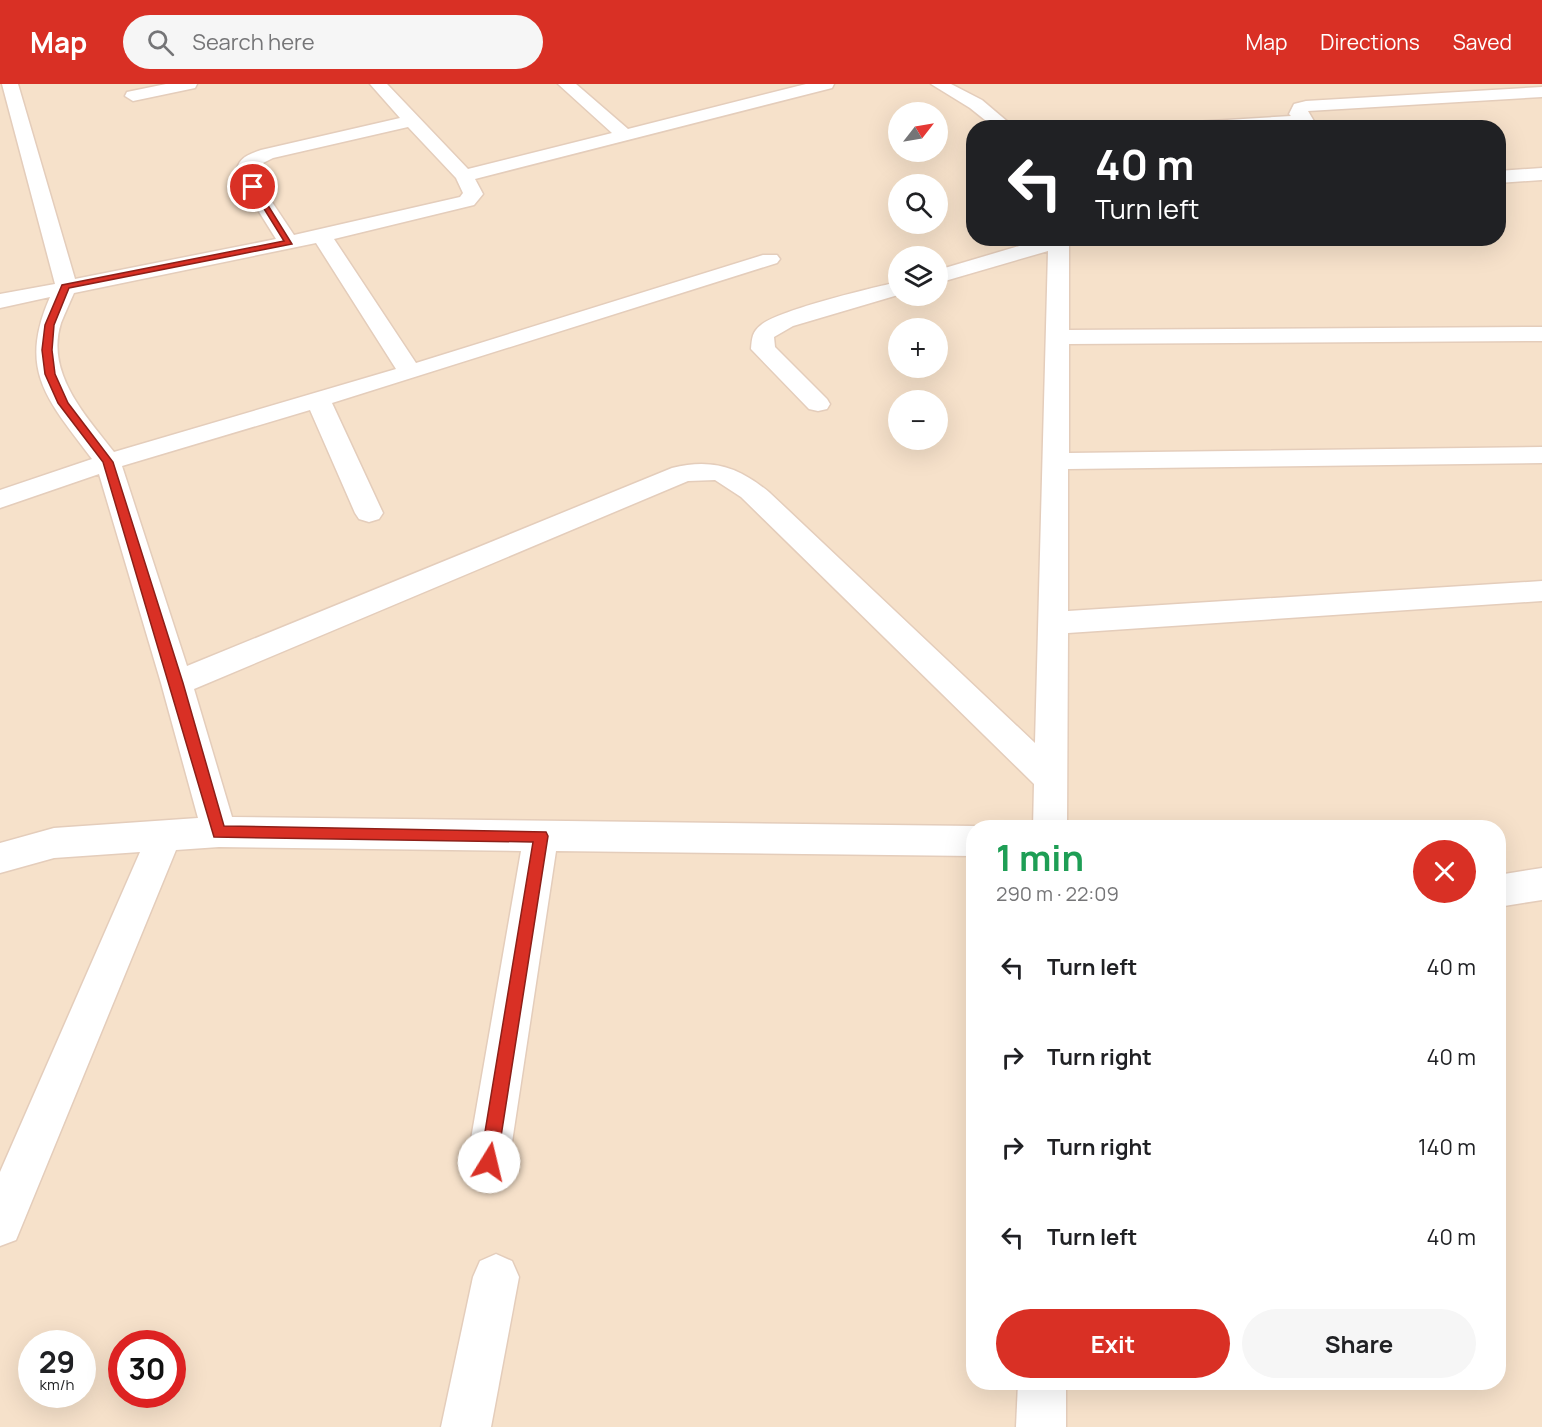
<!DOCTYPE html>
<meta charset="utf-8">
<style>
body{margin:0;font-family:Manrope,sans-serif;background:#f6f6f6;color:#202124;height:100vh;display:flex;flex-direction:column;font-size:22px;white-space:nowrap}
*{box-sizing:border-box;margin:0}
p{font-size:20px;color:#757577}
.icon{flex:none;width:33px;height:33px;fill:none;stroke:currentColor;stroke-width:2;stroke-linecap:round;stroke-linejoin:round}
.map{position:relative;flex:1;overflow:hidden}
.details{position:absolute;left:966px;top:736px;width:540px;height:570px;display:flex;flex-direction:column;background:#fff;border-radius:24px;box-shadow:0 6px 24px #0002}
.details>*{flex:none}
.top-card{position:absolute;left:966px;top:36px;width:540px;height:126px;border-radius:24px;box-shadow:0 6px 24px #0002;background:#202124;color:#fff;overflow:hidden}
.needle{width:39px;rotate:59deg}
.tools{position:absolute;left:888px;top:18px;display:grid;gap:12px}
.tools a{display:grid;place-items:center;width:60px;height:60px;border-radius:50%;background:#fff;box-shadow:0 6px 24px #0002;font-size:30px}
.speed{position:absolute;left:18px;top:1246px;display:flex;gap:12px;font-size:30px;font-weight:700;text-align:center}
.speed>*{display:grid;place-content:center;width:78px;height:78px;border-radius:50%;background:#fff;box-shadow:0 6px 24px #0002;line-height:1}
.speed small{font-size:15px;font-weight:400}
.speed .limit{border:9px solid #d22;background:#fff;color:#111}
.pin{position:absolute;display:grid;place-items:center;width:51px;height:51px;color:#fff;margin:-26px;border:3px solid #fff;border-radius:50%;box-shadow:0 2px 6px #0007}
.me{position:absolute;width:66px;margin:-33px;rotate:9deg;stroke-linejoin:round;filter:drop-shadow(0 0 4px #0008)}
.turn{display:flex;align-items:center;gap:21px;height:126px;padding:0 30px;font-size:27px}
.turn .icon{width:78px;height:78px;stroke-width:2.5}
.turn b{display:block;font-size:42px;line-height:51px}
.round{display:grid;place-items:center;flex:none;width:63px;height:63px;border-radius:32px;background:#f6f6f6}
.head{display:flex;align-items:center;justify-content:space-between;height:102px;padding:0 30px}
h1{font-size:36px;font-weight:700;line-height:45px;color:#1e9e55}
.primary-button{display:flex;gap:12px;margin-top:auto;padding:12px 30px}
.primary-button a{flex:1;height:69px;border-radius:36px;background:#d93025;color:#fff;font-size:24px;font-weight:700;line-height:69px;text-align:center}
.primary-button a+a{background:#f6f6f6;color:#202124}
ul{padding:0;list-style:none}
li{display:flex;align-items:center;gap:18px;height:90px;padding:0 30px}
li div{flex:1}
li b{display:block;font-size:22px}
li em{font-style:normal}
header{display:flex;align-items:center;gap:36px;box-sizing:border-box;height:84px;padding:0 30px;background:#d93025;color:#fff}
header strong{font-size:28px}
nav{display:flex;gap:33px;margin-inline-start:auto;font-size:21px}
.search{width:420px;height:54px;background:#f6f6f6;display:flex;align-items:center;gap:15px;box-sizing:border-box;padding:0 21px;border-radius:33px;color:#757577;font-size:22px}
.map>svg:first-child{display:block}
</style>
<header>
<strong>Map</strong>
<div class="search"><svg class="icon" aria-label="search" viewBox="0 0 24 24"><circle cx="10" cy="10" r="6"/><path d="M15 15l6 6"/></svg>Search here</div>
<nav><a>Map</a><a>Directions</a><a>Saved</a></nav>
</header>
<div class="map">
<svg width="1542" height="1343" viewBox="0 0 1542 1343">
<rect width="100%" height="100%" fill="#fef0dc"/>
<path fill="#f6e1ca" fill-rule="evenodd" d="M0 0H1542V1343H0ZM898 28H938V68H898ZM974 44H1498V154H974ZM898 100H938V140H898ZM898 172H938V212H898ZM898 244H938V284H898ZM898 316H938V356H898ZM974 744H1498V1299H974ZM32 1260H82V1311H32ZM122 1260H172V1311H122Z"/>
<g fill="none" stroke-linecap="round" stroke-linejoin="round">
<defs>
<g id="street">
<path d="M2 0H18L75 195 276 155 236 91C237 75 246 71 261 66L400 34 370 0H387L468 85 612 49 558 0H576L628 45 806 0H834L832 4 475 95 483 110 474 121 334 155 416 279 763 171H777L780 175 777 179 332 319 383 429 379 435 369 438 359 435 355 429 310 326 122 382 187 582 672 384C712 374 739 383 770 409L1035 659 1048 167 938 199V186L1046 154H1069V246L1542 243V257L1069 260V369L1542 363V379L1068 385V527L1542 497V517L1068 549 1067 744H1033L1034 700 741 413 715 396 688 397 194 605 232 733 974 742 980 744H974V772L556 767 509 1078 503 1093 488 1099 473 1093 467 1078 521 767 219 763 176 766 16 1156 0 1162V1088L140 768 54 774 0 789V759L54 744 198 734 161 599 99 390 0 424V406L92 375C49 317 17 288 50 213L0 224V210L55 200ZM408 43 456 94 463 109 460 113 294 151 254 91 255 83 273 74ZM316 159 396 285 114 368C86 332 45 289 61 239 65 229 70 218 74 209Z"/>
<polygon points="166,0 197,0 195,4 133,17 125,12 127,8"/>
<polygon points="931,0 951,0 982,16 1015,44 995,44 970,24"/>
<polygon points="1542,3 1542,13 1308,27 1318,44 1170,44 1178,39 1291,32 1289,30 1294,20 1306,17"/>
<polygon points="1542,84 1542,96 1498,99 1498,87"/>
<path d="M898 198V211L793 242 774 253 775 263 827 315 830 320 827 325 818 327 809 325 751 265C752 254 752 248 761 241 779 226 871 204 898 198Z"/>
<polygon points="1542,784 1542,816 1498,823 1498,791"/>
<polygon points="496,1170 512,1177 519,1193 491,1343 441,1343 473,1193 480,1177"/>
<polygon points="1018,1299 1066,1299 1066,1343 1016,1343"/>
</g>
</defs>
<use href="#street" stroke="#e4cdbb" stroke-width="3"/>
<use href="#street" fill="#fff" fill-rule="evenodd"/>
</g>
<polygon fill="#d93025" stroke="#8d1f18" stroke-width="1.5" points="250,102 256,102 292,160 69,204 54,241 52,266 55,290 68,319 113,378 183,599 224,742 546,748 548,752 497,1078 495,1084 489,1087 482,1084 480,1078 533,758 214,753 103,378 58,319 45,290 42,266 45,241 62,201 284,157"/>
</svg>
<div class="tools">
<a><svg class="needle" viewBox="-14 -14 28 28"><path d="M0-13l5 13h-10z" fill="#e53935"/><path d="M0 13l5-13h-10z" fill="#757577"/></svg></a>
<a><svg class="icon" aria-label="search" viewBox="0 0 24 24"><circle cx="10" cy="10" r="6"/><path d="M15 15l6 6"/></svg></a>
<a><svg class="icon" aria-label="layers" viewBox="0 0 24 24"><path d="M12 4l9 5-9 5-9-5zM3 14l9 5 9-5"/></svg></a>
<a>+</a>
<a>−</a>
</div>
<div class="speed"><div>29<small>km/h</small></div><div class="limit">30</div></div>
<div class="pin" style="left:253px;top:103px;background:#d93025"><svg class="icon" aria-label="arrive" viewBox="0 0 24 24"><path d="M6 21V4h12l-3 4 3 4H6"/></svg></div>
<svg class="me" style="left:489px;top:1078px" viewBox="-20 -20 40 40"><circle r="19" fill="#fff"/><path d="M0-13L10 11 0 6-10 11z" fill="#d93025"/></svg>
<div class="top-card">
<div class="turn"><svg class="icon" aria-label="left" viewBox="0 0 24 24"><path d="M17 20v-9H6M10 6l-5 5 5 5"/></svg><div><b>40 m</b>Turn left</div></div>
</div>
<section class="details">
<div class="head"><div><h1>1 min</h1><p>290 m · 22:09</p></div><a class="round" style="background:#d93025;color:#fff"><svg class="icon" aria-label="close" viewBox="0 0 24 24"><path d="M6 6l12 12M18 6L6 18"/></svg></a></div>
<ul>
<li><svg class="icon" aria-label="left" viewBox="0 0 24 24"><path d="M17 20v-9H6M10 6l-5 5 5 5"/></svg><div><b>Turn left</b></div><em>40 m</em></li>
<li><svg class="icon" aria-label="right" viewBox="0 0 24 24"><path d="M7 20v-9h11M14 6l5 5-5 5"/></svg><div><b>Turn right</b></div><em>40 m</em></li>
<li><svg class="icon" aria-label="right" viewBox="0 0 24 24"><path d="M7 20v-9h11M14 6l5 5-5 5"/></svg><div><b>Turn right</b></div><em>140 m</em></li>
<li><svg class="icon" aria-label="left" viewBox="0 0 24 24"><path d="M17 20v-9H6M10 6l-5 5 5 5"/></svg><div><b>Turn left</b></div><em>40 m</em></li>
</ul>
<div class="primary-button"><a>Exit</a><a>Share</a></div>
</section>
</div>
